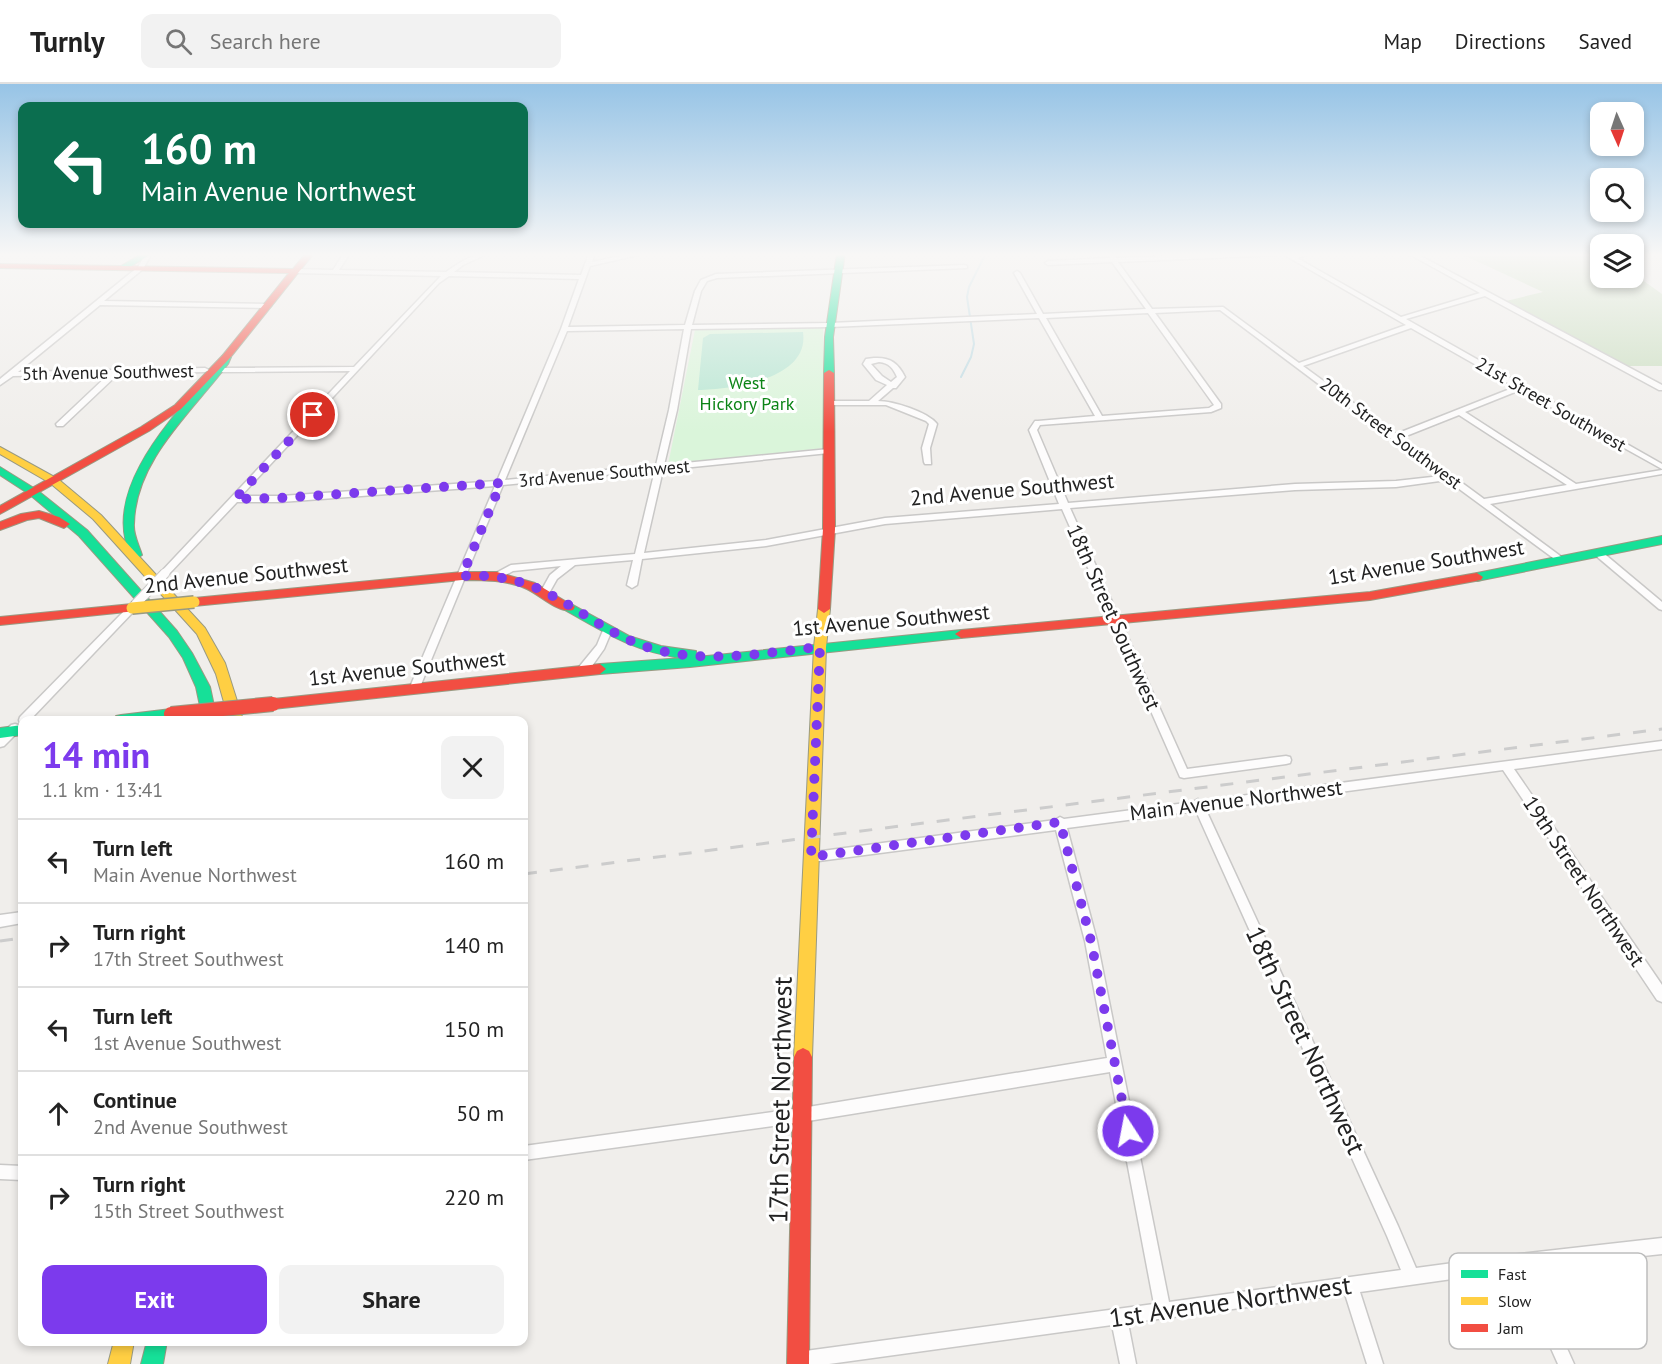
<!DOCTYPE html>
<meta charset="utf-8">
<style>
body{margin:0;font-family:"PT Sans",sans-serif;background:#f2f2f2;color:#222;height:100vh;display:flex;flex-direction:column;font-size:22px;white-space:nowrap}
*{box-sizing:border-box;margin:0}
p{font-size:20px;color:#767676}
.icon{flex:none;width:33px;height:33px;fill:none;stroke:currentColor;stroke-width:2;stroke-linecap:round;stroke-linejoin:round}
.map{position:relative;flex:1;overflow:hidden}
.drawer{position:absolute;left:18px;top:632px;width:510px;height:630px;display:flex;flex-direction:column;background:#fff;border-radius:12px;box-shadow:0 3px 9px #0003}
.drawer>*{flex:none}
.banner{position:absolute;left:18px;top:18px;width:510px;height:126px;border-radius:12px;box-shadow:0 3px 9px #0003;background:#0b6e4f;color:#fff;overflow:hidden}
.needle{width:39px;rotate:177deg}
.controls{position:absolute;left:1590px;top:18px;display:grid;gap:12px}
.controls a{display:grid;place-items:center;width:54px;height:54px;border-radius:12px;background:#fff;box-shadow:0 3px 9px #0003;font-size:30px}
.pin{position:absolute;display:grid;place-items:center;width:51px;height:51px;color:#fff;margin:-26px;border:3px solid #fff;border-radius:50%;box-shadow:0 2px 6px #0007}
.me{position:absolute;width:66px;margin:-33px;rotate:349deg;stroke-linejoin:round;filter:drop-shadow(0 0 4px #0008)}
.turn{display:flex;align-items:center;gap:21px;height:126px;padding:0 24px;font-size:27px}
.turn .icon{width:78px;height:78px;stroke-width:2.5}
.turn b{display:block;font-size:42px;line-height:51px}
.round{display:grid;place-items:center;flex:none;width:63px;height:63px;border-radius:12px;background:#f2f2f2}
.summary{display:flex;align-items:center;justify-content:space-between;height:102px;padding:0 24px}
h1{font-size:36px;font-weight:800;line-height:45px;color:#7c3aed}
.action{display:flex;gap:12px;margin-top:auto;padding:12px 24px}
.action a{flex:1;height:69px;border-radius:12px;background:#7c3aed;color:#fff;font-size:24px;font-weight:800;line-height:69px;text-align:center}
.action a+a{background:#f2f2f2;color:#222}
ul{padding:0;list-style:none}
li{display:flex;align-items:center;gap:18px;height:84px;padding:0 24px;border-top:2px solid #e0e0e0}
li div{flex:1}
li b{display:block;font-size:22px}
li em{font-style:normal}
header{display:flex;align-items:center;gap:36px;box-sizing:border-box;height:84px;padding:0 30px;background:#fff;border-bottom:2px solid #e0e0e0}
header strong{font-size:28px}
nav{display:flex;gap:33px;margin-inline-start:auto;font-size:21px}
.search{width:420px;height:54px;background:#f2f2f2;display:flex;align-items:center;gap:15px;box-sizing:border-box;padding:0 21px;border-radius:12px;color:#767676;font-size:22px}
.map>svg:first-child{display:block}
</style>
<header>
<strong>Turnly</strong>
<div class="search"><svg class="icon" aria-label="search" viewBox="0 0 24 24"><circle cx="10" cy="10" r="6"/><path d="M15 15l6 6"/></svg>Search here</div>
<nav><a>Map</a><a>Directions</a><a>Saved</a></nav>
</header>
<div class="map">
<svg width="1662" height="1280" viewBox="0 0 1662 1280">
<rect width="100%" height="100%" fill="#f0eeeb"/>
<polygon fill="#cbdec1" points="1459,169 1600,169 1600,194 1634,194 1634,190 1662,210 1662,282 1626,282 1506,217 1543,208"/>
<polygon fill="#daf5da" points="823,244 824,364 668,381 695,246"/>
<path fill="#b7e6d2" d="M803 248C810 296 731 305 698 306L703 254 710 250Z"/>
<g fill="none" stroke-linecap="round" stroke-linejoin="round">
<polyline stroke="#bfdbe3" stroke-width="2" points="961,293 971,273 974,260 967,213 969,203 986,169"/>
<defs>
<g id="street">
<polygon points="146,169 152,169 143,185 104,217 268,220 271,222 268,224 100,221 18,288 205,284 209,286 205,288 118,290 63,342 57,342 56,340 109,290 13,292 0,301 0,295 138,183"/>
<path d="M344 169H350L339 186 446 188C459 179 473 169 489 169L463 181 454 188 581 191 589 169H595L592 178 635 169H647L590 182 568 243 685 241 695 207 701 196 716 190 965 181 967 182V184L717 194 707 197 701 207 692 241 830 239 1037 230 1014 189 1017 187 1020 189 1043 230 1146 225 1112 178 1048 181 1045 179 1048 177 1110 174 1106 169H1112L1116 174 1235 169H1279L1276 171 1118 178 1152 225 1223 223 1299 279 1406 241 1281 169H1288L1292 171 1312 169 1297 174 1401 233 1480 209 1407 169H1415L1662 301V306H1659L1485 212 1406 235 1662 380V385L1520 306 1465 328 1576 400 1662 386V390L1490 420 1563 474 1564 476 1560 479 1447 396 1396 403 1295 406 1070 424 1187 685 1286 672 1290 673 1291 676 1290 679 1286 680 1184 694 1180 693 1062 425 885 440 766 462 642 475 637 501 632 504 627 501 633 476 575 481 557 495 548 511 545 512 540 509 550 491 561 482 513 487 500 494H494L492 492 494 490 511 481 635 470 655 386 503 401 420 603 415 607 410 603 495 402 281 418H237L168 491H162L160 489 350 287 219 288 215 286 216 284 354 283 441 192 295 189 292 187 295 185 333 186ZM449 192 579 195 561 245 497 397 281 412H241L439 199ZM1220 226 1441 392 1396 397 1295 400 1068 419 1037 346 1040 341 1211 328 1221 324V320L1155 229ZM1148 229 1214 321 1209 324 1102 332 1046 234ZM1039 234 1095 332 1038 337H1035L1029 346 1059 420 885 434 766 456 644 469 663 386 829 369 833 367 829 365 664 381 677 326 691 245 830 243ZM1411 244 1515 303 1396 350 1303 282ZM684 245 669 326 656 381 505 396 567 247ZM1459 331 1567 401 1484 415 1401 354Z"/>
<path d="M874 274C890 273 898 279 905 293L896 304H893L878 317C893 317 928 328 937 340L930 364 931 380H925L924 378 922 364 929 340 926 337 886 321H829L825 319 829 317H869L887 301 876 296 863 280 866 275ZM879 278C889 279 893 284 897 293L891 298 882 292 871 280Z"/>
<polygon points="1598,466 1601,467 1662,518 1662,526 1659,525 1595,471 1594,469"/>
<polygon points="132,521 135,522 137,524 135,526 30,636 22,636 22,640 20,639 19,636 20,633 129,522"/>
<polygon points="607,543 612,546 604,565 587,589 579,589 578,586 579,583 597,561 604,544"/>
<polygon points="15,640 19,641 20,644 19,647 4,662 0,663 0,652 11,641"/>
<path d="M1662 657V665L1514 685 1662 901V918L1657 916 1503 686 1206 726 1398 1142 1416 1184 1520 1170 1662 1154V1170L1531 1184 1574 1280H1558L1516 1186 1360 1208 1383 1280H1367L1345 1210 1128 1239 1136 1280H1120L1112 1241 829 1280H791L790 1276 792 1270 798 1268 1154 1220 1110 988 802 1038 524 1076V1062L802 1024 1107 974 1085 857 1056 746 811 778 807 777 805 773 807 769 1055 736 1060 733 1064 735 1193 718 1198 715 1202 717ZM1196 727 1387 1152 1401 1186 1169 1218 1097 857 1067 744Z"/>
<polygon points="22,828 22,839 0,843 0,831"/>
<polygon points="0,1081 22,1082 22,1096 0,1095"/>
</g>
<g id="fast">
<polygon points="143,169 153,169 128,184 121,182"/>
<polygon points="837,169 845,169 833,253 834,289 829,292 824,289 825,253"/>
<path d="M223 271 231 273 228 280C192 328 135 376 134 440 133 451 139 461 142 471L136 475 132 474C97 406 179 327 219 279Z"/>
<polygon points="0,383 37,406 87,446 177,547 192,569 210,603 217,636 203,636 196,603 183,574 169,553 79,452 29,410 0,391"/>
<polygon points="1662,452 1662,460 1477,497 1471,493 1477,489"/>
<path d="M569 519 629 552 661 562 696 567 697 573 961 546 967 550 961 554 690 583 600 590 594 585 600 580 683 574C637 569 605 549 565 526L563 523Z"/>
<polygon points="171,625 176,626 178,630 176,634 171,635 114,636 116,632 121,631"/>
<polygon points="22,641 22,651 0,654 0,644"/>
<polygon points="147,1257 167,1257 163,1280 141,1280"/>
</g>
<g id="slow">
<polygon points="0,363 58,395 101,431 205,544 225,579 243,636 229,636 216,590 197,550 93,435 50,399 0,370"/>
<polygon points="824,521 830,525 826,563 812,973 809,979 803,982 797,979 794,973 814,563 818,525"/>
<polygon points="114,1257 134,1257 130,1280 108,1280"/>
</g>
<g id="jam">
<polygon points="306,169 314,169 229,275 181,325 149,347 0,430 0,422 141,343 175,321 223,271 289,189 0,184 0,180 293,185"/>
<polygon points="829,286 834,289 835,445 830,525 824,529 818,525 823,445 824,289"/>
<polygon points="39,427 59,433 70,440 64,444 39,434 27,436 0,446 0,438 21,430"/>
<path d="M462 488H497L535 499 575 523 573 526C559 530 540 511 527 505 506 496 485 496 462 496L194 522 188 518 194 514Z"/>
<polygon points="1477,489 1483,493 1481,496 1370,516 961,554 955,550 961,546 1370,508"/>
<polygon points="132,520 138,524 136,527 0,541 0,533"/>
<polygon points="600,580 606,585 600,590 273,625 266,620 273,615"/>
<polygon points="803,964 809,967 812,973 809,1280 787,1280 794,973 797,967"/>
</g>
</defs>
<use href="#street" stroke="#c9c8c7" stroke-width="3"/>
<use href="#fast" stroke="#999a82" stroke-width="2"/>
<use href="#slow" stroke="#999a82" stroke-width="2"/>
<use href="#jam" stroke="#999a82" stroke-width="2"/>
<use href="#street" fill="#fdfcfc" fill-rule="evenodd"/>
<use href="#fast" fill="#16e098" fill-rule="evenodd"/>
<use href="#slow" fill="#ffcf43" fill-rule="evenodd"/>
<use href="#jam" fill="#f24e42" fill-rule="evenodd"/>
<g stroke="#ccc" stroke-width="3" stroke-dasharray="13 13" stroke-linecap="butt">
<polyline points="524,790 1662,645"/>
<polyline points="0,857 22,854"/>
</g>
<defs>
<polyline id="street-bridge" points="132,524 165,489"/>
<polyline id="slow-bridge" points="132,524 194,518"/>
<polyline id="jam-bridge" points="171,630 273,620"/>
</defs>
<use href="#street-bridge" stroke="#c9c8c7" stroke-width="11" stroke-linecap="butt"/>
<use href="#slow-bridge" stroke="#999a82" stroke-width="14" stroke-linecap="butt"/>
<use href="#jam-bridge" stroke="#999a82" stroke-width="16" stroke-linecap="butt"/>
<use href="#street-bridge" stroke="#fdfcfc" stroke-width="9"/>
<use href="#slow-bridge" stroke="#ffcf43" stroke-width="11"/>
<use href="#jam-bridge" stroke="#f24e42" stroke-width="14"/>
</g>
<linearGradient id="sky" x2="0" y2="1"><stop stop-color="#97c4e6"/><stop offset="0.49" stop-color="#f8f7f6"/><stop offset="1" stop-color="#f8f7f6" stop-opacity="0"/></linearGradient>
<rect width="1662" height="348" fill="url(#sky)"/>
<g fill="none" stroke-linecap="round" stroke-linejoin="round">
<path stroke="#7c3aed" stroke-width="10" stroke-dasharray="0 18" d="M313 331 235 415 280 414 501 399 462 492C485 491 507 493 529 501 571 517 604 549 647 563 701 581 764 569 820 563L811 773 1060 738 1091 857 1128 1047"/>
</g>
<g text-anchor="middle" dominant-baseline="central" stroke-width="6" stroke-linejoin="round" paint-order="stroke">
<g font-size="18" fill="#222" stroke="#fff">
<text transform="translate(108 288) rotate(-1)">5th Avenue Southwest</text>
<text transform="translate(1551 320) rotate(30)">21st Street Southwest</text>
<text transform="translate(1391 349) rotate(37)">20th Street Southwest</text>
<text transform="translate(604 389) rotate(-5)">3rd Avenue Southwest</text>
</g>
<g font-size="18" fill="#0c8416" stroke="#fff">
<text x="747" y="298">West<tspan x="747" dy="21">Hickory Park</tspan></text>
</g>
<g font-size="21" fill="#222" stroke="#fff">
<text transform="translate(1012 405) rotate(-5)">2nd Avenue Southwest</text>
<text transform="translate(1426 478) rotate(-9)">1st Avenue Southwest</text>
<text transform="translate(246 491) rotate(-6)">2nd Avenue Southwest</text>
<text transform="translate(1114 533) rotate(66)">18th Street Southwest</text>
<text transform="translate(891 536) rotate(-5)">1st Avenue Southwest</text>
<text transform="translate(407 584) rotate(-6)">1st Avenue Southwest</text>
<text transform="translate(1236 716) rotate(-7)">Main Avenue Northwest</text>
<text transform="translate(1584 797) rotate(56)">19th Street Northwest</text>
</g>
<g font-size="26" fill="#222" stroke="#fff">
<text transform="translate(1306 956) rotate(65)">18th Street Northwest</text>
<text transform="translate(780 1016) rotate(-89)">17th Street Northwest</text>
<text transform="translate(1230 1217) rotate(-8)">1st Avenue Northwest</text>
</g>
</g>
<rect x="1449" y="1169" width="198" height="96" rx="9" fill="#fff" stroke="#bdbdbd" stroke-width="1.5"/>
<rect x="1461" y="1186" width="27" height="8" fill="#16e098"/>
<rect x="1461" y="1213" width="27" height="8" fill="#ffcf43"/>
<rect x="1461" y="1240" width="27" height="8" fill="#f24e42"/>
<g font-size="16" fill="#222">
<text x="1498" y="1196">Fast</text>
<text x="1498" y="1223">Slow</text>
<text x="1498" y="1250">Jam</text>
</g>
</svg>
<div class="controls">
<a><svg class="needle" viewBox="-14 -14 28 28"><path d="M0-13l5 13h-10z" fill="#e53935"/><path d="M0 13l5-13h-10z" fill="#767676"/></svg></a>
<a><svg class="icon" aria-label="search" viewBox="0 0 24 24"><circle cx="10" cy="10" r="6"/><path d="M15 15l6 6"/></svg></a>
<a><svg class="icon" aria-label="layers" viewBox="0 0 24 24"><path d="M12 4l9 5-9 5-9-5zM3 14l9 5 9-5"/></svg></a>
</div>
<div class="pin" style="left:313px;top:331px;background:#d93025"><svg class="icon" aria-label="arrive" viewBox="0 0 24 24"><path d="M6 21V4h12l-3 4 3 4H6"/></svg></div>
<svg class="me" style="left:1128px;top:1047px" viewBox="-20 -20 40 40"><circle r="17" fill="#7c3aed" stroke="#fff" stroke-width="3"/><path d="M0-11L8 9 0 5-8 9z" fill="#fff"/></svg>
<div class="banner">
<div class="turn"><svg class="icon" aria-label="left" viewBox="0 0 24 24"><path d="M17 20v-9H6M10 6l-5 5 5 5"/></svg><div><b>160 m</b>Main Avenue Northwest</div></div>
</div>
<section class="drawer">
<div class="summary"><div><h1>14 min</h1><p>1.1 km · 13:41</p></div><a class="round"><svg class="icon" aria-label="close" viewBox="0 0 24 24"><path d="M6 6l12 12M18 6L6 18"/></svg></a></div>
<ul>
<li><svg class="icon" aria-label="left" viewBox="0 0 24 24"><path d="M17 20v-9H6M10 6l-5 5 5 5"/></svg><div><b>Turn left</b><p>Main Avenue Northwest</p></div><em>160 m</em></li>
<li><svg class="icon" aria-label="right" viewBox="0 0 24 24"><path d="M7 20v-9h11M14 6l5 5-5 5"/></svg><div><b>Turn right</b><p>17th Street Southwest</p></div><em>140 m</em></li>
<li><svg class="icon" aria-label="left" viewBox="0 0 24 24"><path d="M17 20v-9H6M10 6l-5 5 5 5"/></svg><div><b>Turn left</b><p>1st Avenue Southwest</p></div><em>150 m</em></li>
<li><svg class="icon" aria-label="ahead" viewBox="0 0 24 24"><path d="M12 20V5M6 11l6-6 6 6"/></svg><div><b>Continue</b><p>2nd Avenue Southwest</p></div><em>50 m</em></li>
<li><svg class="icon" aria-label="right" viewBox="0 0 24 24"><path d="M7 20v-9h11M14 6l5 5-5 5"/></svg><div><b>Turn right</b><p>15th Street Southwest</p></div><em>220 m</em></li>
</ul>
<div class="action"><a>Exit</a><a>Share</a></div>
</section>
</div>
